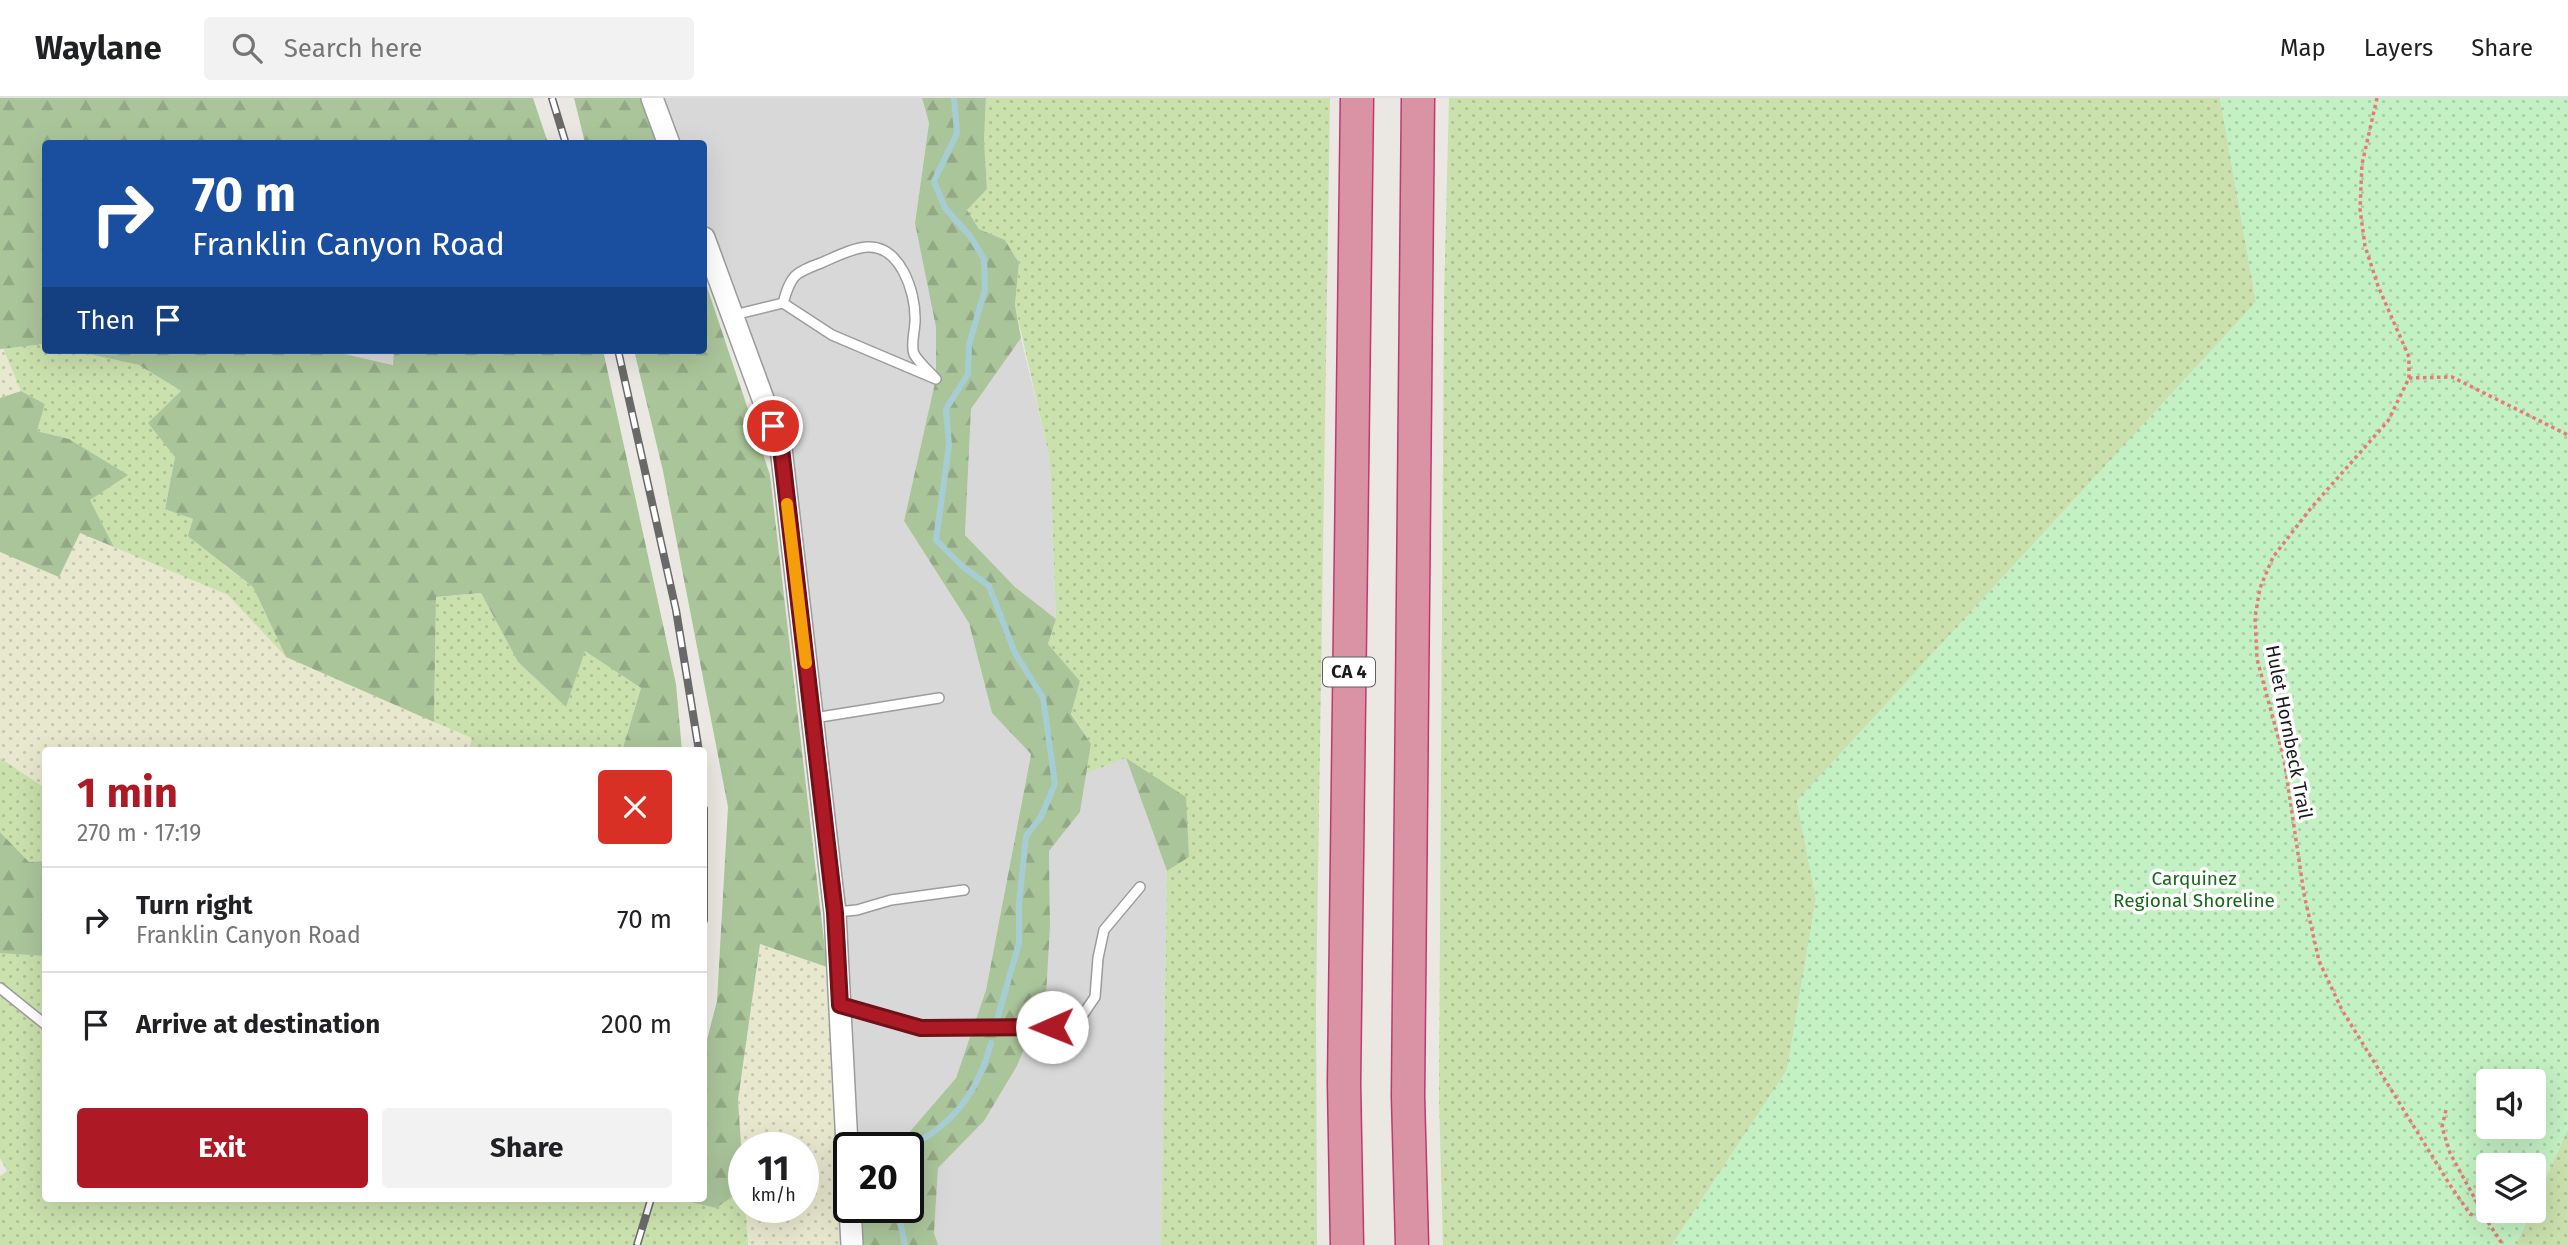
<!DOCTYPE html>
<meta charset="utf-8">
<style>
body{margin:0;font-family:"Fira Sans",sans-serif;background:#f2f2f2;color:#202124;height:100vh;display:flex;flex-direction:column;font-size:26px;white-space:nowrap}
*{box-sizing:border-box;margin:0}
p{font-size:23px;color:#757577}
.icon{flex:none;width:38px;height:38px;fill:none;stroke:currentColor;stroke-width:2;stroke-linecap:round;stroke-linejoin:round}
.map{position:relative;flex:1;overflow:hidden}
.side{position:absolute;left:42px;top:649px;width:665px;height:455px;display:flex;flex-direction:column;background:#fff;border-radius:7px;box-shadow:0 7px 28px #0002}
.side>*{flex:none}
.banner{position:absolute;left:42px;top:42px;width:665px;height:214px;border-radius:7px;box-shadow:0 7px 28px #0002;background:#1a4fa0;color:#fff;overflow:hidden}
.controls{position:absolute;left:2476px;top:971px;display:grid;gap:14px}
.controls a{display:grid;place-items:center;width:70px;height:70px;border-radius:7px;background:#fff;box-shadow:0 7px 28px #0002;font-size:35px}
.speed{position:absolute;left:728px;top:1034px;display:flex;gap:14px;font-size:35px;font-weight:700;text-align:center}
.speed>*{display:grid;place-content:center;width:91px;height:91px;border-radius:50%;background:#fff;box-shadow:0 7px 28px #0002;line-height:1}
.speed small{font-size:18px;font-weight:400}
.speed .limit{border:4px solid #111;border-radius:10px;background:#fff;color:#111}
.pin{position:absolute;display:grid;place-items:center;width:60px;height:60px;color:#fff;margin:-30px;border:4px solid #fff;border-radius:50%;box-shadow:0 2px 7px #0007}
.me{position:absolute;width:77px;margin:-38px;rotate:269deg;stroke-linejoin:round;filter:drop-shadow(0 0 5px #0008)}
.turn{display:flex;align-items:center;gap:24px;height:147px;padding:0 35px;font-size:32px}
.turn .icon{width:91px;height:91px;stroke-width:2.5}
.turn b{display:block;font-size:49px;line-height:60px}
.then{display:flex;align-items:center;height:66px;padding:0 35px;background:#0003;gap:14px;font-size:26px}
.round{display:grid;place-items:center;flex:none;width:74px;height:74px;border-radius:7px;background:#f2f2f2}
.summary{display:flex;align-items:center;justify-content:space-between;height:119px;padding:0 35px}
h1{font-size:42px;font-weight:700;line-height:52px;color:#ad1924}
.button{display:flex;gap:14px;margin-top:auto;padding:14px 35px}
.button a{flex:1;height:80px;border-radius:7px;background:#ad1924;color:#fff;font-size:28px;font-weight:700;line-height:80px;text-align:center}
.button a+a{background:#f2f2f2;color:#202124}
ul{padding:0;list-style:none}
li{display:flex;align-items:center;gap:21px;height:105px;padding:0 35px;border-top:2px solid #e0e0e0}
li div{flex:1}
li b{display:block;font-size:26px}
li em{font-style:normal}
header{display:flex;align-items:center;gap:42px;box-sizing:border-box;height:98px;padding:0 35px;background:#fff;border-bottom:2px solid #e0e0e0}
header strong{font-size:33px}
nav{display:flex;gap:38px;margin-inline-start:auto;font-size:24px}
.search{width:490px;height:63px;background:#f2f2f2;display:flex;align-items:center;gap:18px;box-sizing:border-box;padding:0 24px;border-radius:7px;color:#757577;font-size:26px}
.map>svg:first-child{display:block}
</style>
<header>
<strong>Waylane</strong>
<div class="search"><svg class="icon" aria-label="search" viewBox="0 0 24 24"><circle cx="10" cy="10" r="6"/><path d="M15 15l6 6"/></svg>Search here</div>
<nav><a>Map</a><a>Layers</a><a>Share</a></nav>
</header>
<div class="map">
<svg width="2568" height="1147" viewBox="0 0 2568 1147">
<defs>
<pattern id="farmland-dots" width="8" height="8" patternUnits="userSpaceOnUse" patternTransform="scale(1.75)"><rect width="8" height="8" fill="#e8e8cf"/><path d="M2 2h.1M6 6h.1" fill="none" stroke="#c6c6b1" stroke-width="1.8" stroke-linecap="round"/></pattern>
<pattern id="grass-dots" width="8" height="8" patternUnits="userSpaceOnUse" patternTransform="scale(1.75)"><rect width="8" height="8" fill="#cae0ad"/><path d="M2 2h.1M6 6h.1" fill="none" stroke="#adc094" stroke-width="1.8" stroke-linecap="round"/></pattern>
<pattern id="forest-firs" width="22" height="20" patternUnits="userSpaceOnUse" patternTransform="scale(1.75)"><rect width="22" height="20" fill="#abc59b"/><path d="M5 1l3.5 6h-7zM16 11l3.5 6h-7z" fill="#93a985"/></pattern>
<pattern id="park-dots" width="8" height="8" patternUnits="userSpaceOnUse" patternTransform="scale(1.75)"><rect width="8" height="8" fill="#c3f1c3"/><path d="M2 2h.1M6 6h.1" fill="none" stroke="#a7cea7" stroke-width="1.8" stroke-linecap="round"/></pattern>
</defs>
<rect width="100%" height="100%" fill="#ebe7e2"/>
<g fill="#d9d8d8">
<polygon points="652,0 922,0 929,25 915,125 938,217 936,281 904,423 969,525 992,615 1031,655 986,892 956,980 906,1038 872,1050 849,1050 840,907 781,350 704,140 704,46 669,45"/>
<polygon points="1021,240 1050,361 1056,521 1015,489 965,437 971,311"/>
<polygon points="327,252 394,252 394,267 331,253"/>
<polygon points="1126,660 1167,773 1161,1147 938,1147 934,1135 938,1070 984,1023 1017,968 1046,899 1050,829 1049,753 1080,714 1086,676"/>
</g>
<g fill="url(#farmland-dots)">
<polygon points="0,244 80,434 228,497 286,559 472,640 469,653 46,653 45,690 0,660"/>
<polygon points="760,846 838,873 852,1147 748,1147 745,1110 803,1110 803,1050 744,1050 744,1088 738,1002"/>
</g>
<g fill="url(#grass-dots)">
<polygon points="986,0 1330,0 1316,904 1317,1147 1161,1147 1167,773 1189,759 1126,660 1086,676 1091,646 1071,615 1080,583 1048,546 1056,521 1050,362 1015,207 1019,165 1005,142 979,131 967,112 987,91 984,42"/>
<polygon points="1449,0 2220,0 2256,204 1797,703 1816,801 1787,972 1672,1147 1443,1147 1439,999 1444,202"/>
<polygon points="45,246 46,252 71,252 139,267 182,294 175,359 165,410 193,421 225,468 253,489 286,559 228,497 114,449 90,402 127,377 69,341 37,333 45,306 21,293 3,250"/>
<polygon points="481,495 518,564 566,609 585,552 641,590 622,653 469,653 472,640 434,624 436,499"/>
<polygon points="0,660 45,690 45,763 29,764 0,734"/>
<polygon points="0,855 42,856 46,858 46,1101 676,1101 716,1110 744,1091 748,1147 0,1147 0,1078 7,1073 0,1060"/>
<polygon points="2568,1031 2568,1147 2516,1147 2531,1113 2534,1113 2534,1107"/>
</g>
<g fill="url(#forest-firs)">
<polygon points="0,0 533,0 548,45 46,46 45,246 0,251"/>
<polygon points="574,0 642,0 658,45 585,45"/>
<polygon points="922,0 986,0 984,42 987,91 967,112 979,131 1005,142 1019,165 1015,207 1021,240 971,311 965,437 1015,489 1056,521 1048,546 1080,583 1071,616 1091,646 1080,714 1049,753 1050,829 1046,899 1017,968 984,1023 938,1070 934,1135 938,1147 852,1147 850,1110 908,1110 908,1050 872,1050 906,1038 956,980 986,892 1031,656 992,615 969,525 904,423 936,280 936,229 915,125 929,25"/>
<polygon points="704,180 770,377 827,869 760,846 738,1002 744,1091 716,1110 676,1101 704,1101 704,953 717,903 728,709 663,373 634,252 704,252"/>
<polygon points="71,252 327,252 393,267 394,252 603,252 676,586 682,653 622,653 641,590 585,553 566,609 518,564 481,495 436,499 434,624 286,559 253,489 188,438 193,421 165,411 175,359 148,325 181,293 139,267"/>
<polygon points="21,293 45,306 37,333 69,341 128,377 90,402 114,449 80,435 59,479 0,454 0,300"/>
<polygon points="1126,660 1186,699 1189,759 1167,773"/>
<polygon points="0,734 29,764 45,763 45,858 0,855"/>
</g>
<path fill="url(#park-dots)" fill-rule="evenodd" d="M2220 0H2568V1031L2534 1107V1068H2488V1113H2531L2516 1147H1672L1787 972 1816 801 1797 703 2256 204ZM2488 984H2534V1029H2488Z"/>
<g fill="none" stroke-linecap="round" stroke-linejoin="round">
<g stroke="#a7cdd4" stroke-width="6">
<polyline points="954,0 957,35 934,83 945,110 970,138 984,161 985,191 969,247 968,276 946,311 949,347 936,442 962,468 989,488 1015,555 1043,600 1055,686 1041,719 1026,738 1019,806 1019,845 998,918"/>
<path d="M906 1050C953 1028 978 994 991 945"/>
<polyline points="897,1110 905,1147"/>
</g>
<defs>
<g id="service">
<path d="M734 217 783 205 832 237 936 281C929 273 919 265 914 256 910 246 916 230 915 219 915 193 900 147 867 149 852 150 835 159 821 165 794 175 791 177 783 205"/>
<polyline points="814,620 939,600"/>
<polyline points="836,814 857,812 891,802 964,792"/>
<polyline points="0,890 46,927"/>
<polyline points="842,907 921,930 1052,929 1080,921 1095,899 1098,860 1104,832 1140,789"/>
</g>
<g id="tertiary">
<polyline points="652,0 669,46"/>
<polyline points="704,140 781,350 835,815 849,1086"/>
<polyline points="850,1110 852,1147"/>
</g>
<g id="motorway">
<polyline points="1347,1147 1344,985 1357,0"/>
<polyline points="1412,1147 1408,998 1418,0"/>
</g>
</defs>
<use href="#service" stroke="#9c9c9c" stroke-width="12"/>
<use href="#tertiary" stroke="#9c9c9c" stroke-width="24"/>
<use href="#motorway" stroke="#bf3971" stroke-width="35"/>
<g stroke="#e77a77" stroke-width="3.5" stroke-dasharray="3.5 3.5" stroke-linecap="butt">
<polyline points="2377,0 2362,66 2360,111 2365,148 2378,188 2409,259 2409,280 2388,323 2311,410 2273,459 2260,490 2255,519 2257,561 2284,661 2304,796 2319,863 2342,912 2450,1087 2470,1116 2486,1121 2503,1147"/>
<polyline points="2409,280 2452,279 2568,337"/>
<polyline points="2446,1012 2442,1029 2450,1055 2486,1121"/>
</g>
<use href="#service" stroke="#fff" stroke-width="9"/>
<use href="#tertiary" stroke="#fff" stroke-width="21"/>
<use href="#motorway" stroke="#da92a5" stroke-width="32"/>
<defs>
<g id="rail">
<polyline points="552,0 566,46"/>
<polyline points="618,252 676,512 699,653"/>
<polyline points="704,711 704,822"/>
<polyline points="637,1147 651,1101"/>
</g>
</defs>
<use href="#rail" stroke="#696969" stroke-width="8"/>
<use href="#rail" stroke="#fff" stroke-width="5" stroke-dasharray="16" stroke-linecap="butt"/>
</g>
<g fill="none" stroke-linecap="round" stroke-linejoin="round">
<defs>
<polyline id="route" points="773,328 781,350 835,815 840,907 921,930 1052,929"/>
</defs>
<use href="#route" stroke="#701017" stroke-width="18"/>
<use href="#route" stroke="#ad1924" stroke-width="12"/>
<polyline stroke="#f59e0b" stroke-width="12" points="787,406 806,565"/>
</g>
<g text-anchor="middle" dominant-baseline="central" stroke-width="7" stroke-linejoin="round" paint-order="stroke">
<rect fill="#fff" stroke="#5f5f5f" stroke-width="2" x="1323" y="559.5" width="52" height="29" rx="5"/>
<g font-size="18" font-weight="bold" fill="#1b1b1b">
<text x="1349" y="574">CA 4</text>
</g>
<g font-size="19" fill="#1b1b1b" stroke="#fff">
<text transform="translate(2289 634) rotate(79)">Hulet Hornbeck Trail</text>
</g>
<g font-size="19" fill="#186919" stroke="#fff">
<text x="2194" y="780">Carquinez<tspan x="2194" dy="22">Regional Shoreline</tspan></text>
</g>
</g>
</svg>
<div class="controls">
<a><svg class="icon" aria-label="sound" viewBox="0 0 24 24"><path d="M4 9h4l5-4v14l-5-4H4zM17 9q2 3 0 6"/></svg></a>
<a><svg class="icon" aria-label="layers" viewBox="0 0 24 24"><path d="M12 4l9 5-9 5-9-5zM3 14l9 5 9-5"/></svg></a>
</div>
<div class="speed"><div>11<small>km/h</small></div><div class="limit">20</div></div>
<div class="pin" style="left:773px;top:328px;background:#d93025"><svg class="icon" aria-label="arrive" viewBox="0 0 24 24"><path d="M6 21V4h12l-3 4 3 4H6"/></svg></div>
<svg class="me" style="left:1052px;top:929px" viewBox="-20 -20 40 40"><circle r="19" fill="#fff"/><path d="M0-13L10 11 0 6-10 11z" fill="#ad1924"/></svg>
<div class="banner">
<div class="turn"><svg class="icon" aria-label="right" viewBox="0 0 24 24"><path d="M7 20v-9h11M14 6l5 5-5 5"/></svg><div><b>70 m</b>Franklin Canyon Road</div></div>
<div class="then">Then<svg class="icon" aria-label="arrive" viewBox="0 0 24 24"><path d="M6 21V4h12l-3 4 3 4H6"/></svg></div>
</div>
<section class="side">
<div class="summary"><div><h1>1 min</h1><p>270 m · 17:19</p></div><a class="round" style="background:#d93025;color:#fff"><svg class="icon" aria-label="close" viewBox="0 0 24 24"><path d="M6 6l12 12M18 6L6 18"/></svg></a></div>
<ul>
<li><svg class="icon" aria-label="right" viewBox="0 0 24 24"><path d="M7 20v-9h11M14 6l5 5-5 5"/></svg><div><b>Turn right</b><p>Franklin Canyon Road</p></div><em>70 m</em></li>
<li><svg class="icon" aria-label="arrive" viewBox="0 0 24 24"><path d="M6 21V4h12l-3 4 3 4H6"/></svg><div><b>Arrive at destination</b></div><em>200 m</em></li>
</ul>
<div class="button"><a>Exit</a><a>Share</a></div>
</section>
</div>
